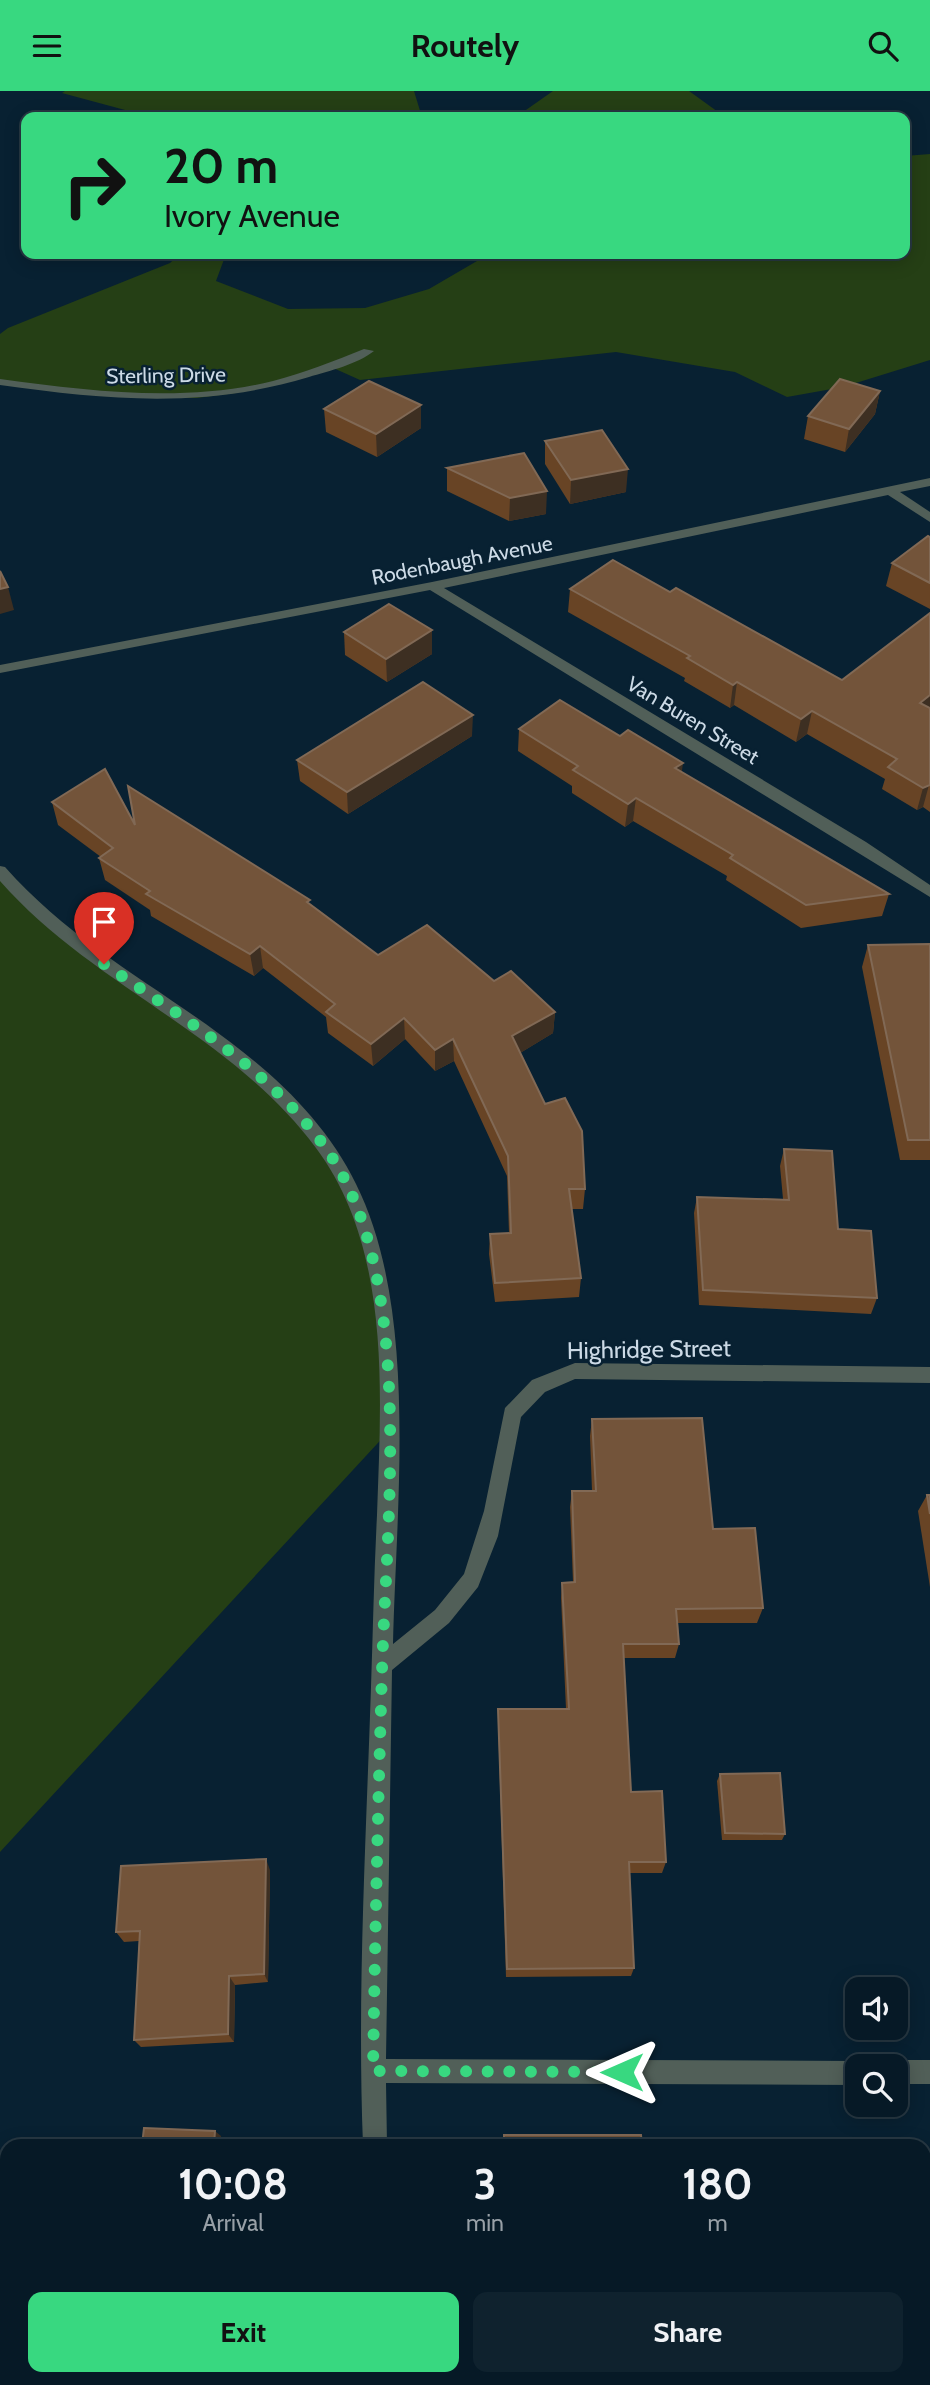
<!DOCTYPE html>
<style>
body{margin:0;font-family:Cabin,sans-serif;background:#0f222e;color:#f1f3f6;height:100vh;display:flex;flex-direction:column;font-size:26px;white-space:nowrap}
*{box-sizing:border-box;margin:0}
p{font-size:23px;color:#98a0a7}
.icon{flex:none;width:38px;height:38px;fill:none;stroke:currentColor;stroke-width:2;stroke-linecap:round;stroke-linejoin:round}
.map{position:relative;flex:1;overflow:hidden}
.details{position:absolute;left:0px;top:2048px;width:931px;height:247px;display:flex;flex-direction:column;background:#061926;border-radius:21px 21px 0 0;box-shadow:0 4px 18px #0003,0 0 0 2px #273843}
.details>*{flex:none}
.banner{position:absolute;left:21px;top:21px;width:889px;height:147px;border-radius:14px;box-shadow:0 4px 18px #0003,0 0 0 2px #273843;background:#38d880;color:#111;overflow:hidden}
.controls{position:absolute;left:845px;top:1886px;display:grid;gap:14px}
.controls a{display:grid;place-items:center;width:63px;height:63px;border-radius:14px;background:#061926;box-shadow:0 4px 18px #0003,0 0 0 2px #273843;font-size:35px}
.pin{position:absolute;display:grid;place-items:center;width:60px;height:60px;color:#fff;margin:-72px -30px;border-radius:50% 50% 50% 0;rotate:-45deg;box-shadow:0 0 7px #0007}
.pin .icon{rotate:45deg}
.me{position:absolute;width:77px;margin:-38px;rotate:270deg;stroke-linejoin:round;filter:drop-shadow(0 0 5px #0008)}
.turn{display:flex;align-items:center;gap:24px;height:147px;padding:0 28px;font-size:32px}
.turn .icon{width:91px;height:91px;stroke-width:2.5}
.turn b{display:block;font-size:49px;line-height:60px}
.eta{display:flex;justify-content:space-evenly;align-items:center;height:119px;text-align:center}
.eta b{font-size:42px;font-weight:700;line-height:49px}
.action{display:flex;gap:14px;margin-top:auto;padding:14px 28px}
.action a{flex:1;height:80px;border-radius:14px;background:#38d880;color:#111;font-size:28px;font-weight:700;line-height:80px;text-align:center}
.action a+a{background:#0f222e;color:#f1f3f6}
header{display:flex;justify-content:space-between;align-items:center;height:91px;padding:0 28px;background:#38d880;color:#111;font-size:32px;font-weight:700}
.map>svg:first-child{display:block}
</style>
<header><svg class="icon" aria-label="menu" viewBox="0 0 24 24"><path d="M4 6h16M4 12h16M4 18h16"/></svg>Routely<svg class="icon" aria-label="search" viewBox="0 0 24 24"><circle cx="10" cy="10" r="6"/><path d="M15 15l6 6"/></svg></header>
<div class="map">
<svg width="930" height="2294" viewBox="0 0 930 2294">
<rect width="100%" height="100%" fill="#082132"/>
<g fill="#253f15">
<polygon points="65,0 414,0 421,23 418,26 151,26 62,2"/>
<polygon points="553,0 689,0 725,26 516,26"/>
<polygon points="930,63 930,269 843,296 787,306 735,281 616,261 360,289 331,276 236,302 197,307 138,307 0,291 0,243 8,237 170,172 180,163 226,163 216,190 288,218 365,217 429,198 489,163 905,163 905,65"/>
<polygon points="0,780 33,815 230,960 326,1058 374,1174 389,1340 0,1761"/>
</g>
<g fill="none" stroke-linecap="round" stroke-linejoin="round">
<g fill="#515f58" fill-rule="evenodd">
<path d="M364 258 374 260C358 273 329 280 309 286 203 318 108 309 0 294V288C90 300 183 312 273 290 304 282 334 270 364 258Z"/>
<polygon points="930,387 930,395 900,401 930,421 930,431 888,404 444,497 866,751 930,794 930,806 430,499 0,582 0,574 432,491"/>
<path d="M0 775 5 776C76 856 161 896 243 961 288 996 331 1041 356 1093 419 1219 396 1414 393 1553L435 1519 464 1483 484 1420 505 1317 532 1289 575 1272 930 1276V1292L575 1288 545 1301 521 1326 498 1445 478 1496 449 1532 392 1579 386 1968 858 1970 867 1976H858V1994L386 1992 387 2054H363C357 1903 366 1749 371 1596 373 1539 374 1482 377 1424 381 1304 392 1159 316 1057 232 943 92 895 0 790Z"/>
<polygon points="896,1969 930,1969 930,1993 896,1993 896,1976 886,1976"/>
<rect x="367" y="2287" width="26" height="7"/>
</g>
</g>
<g fill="#684425">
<polygon points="880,300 875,323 845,361 804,348 808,325"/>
<polygon points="324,318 421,337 377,366 326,341"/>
<polygon points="545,350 626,401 570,413 545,373"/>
<polygon points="447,377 546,423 509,430 447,400"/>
<polygon points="930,446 930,518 886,495 892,472"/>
<polygon points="570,498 670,501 842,589 930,522 930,721 923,716 917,719 882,698 885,688 807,643 796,651 734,614 730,617 684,590 685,587 568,521"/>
<polygon points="432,539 432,563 387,591 345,564 344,541"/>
<polygon points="519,638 620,645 889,803 882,825 801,837 726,789 727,785 633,730 625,736 572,702 572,695 518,660"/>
<polygon points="472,645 348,723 300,690 297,669"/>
<polygon points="52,711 135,734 310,813 378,864 494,890 555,921 553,942 520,962 585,1098 583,1118 571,1118 581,1187 579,1206 495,1211 489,1163 490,1143 509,1142 507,1085 454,970 435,980 405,948 373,975 328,942 326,926 263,877 254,885 151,825 150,819 105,789 99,767 101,766 58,734"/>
<polygon points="930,853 930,1069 900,1069 862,876 868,854"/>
<polygon points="784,1058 838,1138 877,1207 871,1223 699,1214 694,1122 697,1106 783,1108 780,1075"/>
<polygon points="592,1328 713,1438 763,1517 757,1532 678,1532 679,1553 675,1567 624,1567 631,1701 666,1771 662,1782 630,1782 634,1877 631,1885 506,1886 498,1631 498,1618 566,1618 561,1507 562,1492 573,1491 570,1416 572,1400 592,1400 590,1345"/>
<polygon points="927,1404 930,1404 930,1496 918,1420"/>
<polygon points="720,1683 785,1743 782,1749 722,1749 717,1690"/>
<polygon points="270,1779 268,1891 235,1894 234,1951 141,1956 134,1949 139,1850 124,1851 116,1841"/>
</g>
<g fill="#3d2f22">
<polygon points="880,300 875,323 845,361 849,338"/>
<polygon points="421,314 421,337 377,366 376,343"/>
<polygon points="628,378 626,401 570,413 571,389"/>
<polygon points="547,400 546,423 509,430 510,407"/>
<polygon points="8,496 14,519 0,523 0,498"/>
<polygon points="432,539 432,563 387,591 386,568"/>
<polygon points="737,591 734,614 730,617 733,594"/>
<polygon points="930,604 930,622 920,612"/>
<polygon points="812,620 807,643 796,651 801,628"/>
<polygon points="473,624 472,645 348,723 347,701"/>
<polygon points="683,672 680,695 675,677"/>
<polygon points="929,694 923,716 917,719 923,697"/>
<polygon points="636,707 633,730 625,736 628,713"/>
<polygon points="260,855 263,877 254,885 250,863"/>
<polygon points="555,921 553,942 512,967 512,945"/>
<polygon points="404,927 405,948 373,975 371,953"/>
<polygon points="453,948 454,970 435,980 435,959"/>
<polygon points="266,1768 270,1779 268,1891 264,1883"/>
<polygon points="229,1885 235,1894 234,1951 228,1943"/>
<polygon points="215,2040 221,2045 220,2054 214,2054"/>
</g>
<g fill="#73543a" stroke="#816955" stroke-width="2">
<polygon points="840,288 880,300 849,338 808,325"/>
<polygon points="369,290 421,314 376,343 324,318"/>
<polygon points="602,339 628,378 571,389 545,350"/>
<polygon points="524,362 547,400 510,407 447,377"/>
<polygon points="928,445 930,446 930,492 892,472"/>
<polygon points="613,469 670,501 676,497 842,589 930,522 930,604 920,612 930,617 930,694 923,697 888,676 897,668 812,620 801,628 737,591 733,594 687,567 690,565 570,498"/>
<polygon points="0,480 8,496 0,498"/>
<polygon points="389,513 432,539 386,568 344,541"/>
<polygon points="423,591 473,624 347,701 297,669"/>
<polygon points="560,609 620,645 628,639 683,672 675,677 889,803 806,814 730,767 733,764 636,707 628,713 573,679 578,675 519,638"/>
<polygon points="105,678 135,734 128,695 310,809 307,811 378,864 427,834 494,890 511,880 555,921 512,945 545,1013 565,1007 582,1040 585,1098 569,1098 581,1187 495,1192 490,1143 511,1142 508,1065 453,948 435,959 404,927 371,953 326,921 335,913 260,855 250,863 146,803 150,800 99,767 113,757 52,711"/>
<polygon points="930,853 930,1049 908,1049 868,854"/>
<polygon points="784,1058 832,1060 838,1138 871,1140 877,1207 703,1199 697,1106 789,1109"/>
<polygon points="702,1327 713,1438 755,1437 763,1517 676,1518 679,1553 623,1553 631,1701 662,1700 666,1771 629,1771 634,1877 507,1878 498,1618 569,1618 562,1492 575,1491 572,1400 596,1400 592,1328"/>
<polygon points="927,1404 930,1404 930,1423"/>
<polygon points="780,1682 785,1743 725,1742 720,1683"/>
<polygon points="266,1768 264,1883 229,1885 228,1943 134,1949 140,1840 116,1841 121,1775"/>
<polygon points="144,2037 215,2040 214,2054 142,2054"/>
<polygon points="504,2044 641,2044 642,2054 504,2054"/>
<rect x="550" y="2287" width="118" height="7"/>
</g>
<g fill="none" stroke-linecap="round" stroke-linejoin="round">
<path stroke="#38d880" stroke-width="12" stroke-dasharray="0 21.6" d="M104 873C183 927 268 977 325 1056 417 1183 386 1429 382 1580 378 1714 375 1847 373 1980L622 1981"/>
</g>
<g text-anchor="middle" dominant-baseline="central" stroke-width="5" stroke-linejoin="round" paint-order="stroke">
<g font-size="21" fill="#ccdae6" stroke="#082132">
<text transform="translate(166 284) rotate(-1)">Sterling Drive</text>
<text transform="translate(462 469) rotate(-11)">Rodenbaugh Avenue</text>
<text transform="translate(693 629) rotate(31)">Van Buren Street</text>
</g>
<g font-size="24" fill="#ccdae6" stroke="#082132">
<text transform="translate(649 1258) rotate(-1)">Highridge Street</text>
</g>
</g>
</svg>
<div class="controls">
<a><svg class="icon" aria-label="sound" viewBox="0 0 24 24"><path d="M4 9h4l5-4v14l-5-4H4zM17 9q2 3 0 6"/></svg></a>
<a><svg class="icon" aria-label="search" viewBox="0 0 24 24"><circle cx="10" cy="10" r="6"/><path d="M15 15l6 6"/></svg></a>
</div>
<div class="pin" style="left:104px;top:873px;background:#d93025"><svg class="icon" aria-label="arrive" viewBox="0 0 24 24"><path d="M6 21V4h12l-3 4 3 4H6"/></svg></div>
<svg class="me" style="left:622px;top:1981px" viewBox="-20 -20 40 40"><path d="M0-17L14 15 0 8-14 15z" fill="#38d880" stroke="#fff" stroke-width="4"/></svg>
<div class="banner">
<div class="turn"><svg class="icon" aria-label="right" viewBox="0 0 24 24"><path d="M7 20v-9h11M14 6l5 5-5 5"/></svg><div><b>20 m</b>Ivory Avenue</div></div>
</div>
<section class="details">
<div class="eta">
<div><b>10:08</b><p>Arrival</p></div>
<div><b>3</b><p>min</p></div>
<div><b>180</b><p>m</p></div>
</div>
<div class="action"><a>Exit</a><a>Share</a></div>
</section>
</div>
